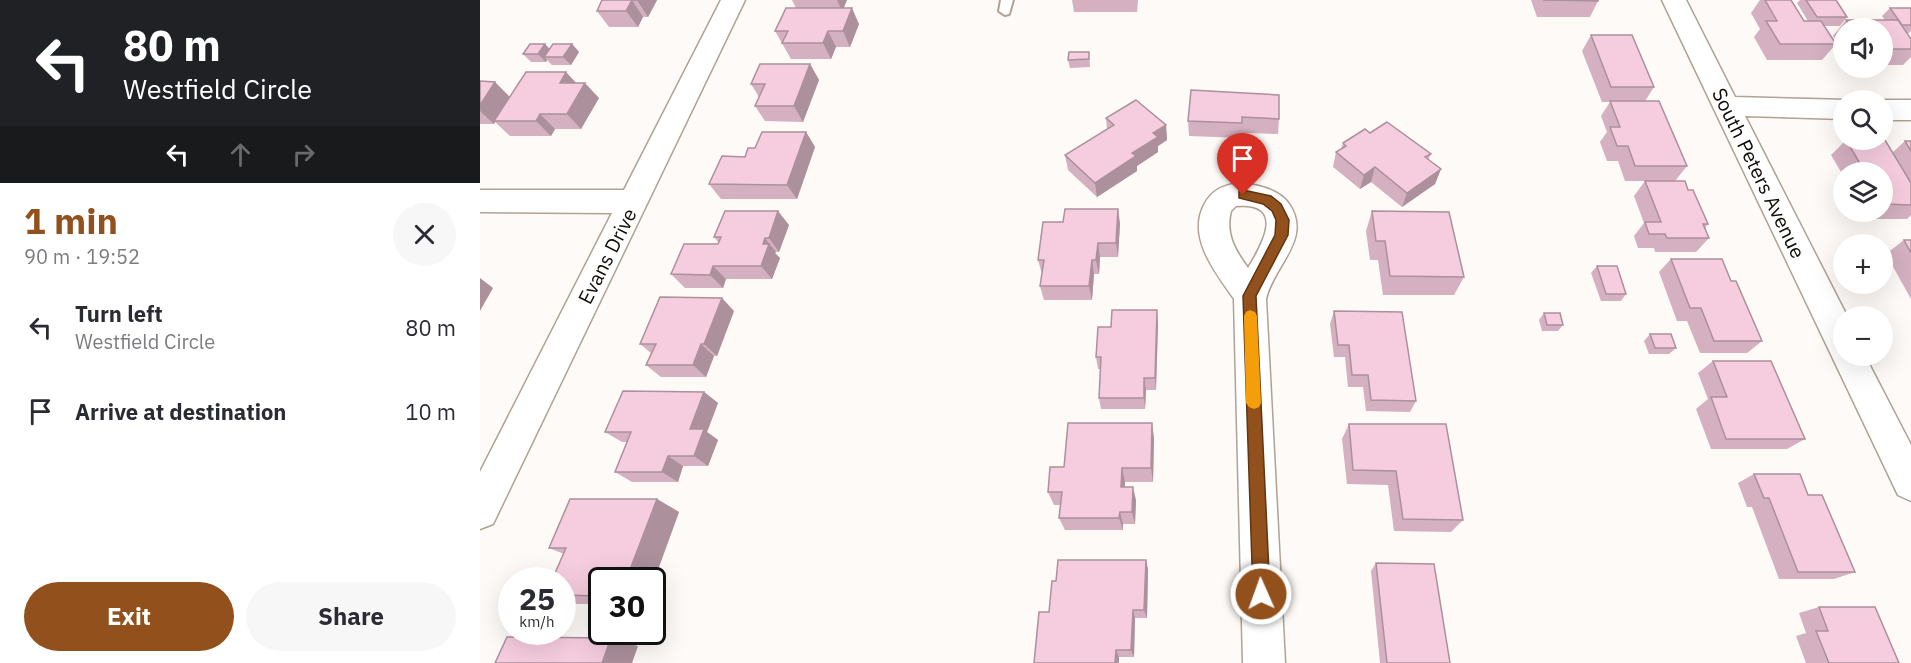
<!DOCTYPE html>
<meta charset="utf-8">
<style>
body{margin:0;font-family:"IBM Plex Sans",sans-serif;background:#f7f7f7;color:#2b2b33;height:100vh;display:flex;flex-direction:column;font-size:22px;white-space:nowrap}
*{box-sizing:border-box;margin:0}
p{font-size:20px;color:#7c7c81}
.icon{flex:none;width:33px;height:33px;fill:none;stroke:currentColor;stroke-width:2;stroke-linecap:round;stroke-linejoin:round}
.map{position:relative;flex:1;overflow:hidden}
.drawer{display:flex;flex-direction:column;background:#fff;width:480px}
.drawer>*{flex:none}
.top-card{background:#202124;color:#fff;overflow:hidden}
.buttons{position:absolute;left:1353px;top:18px;display:grid;gap:12px}
.buttons a{display:grid;place-items:center;width:60px;height:60px;border-radius:50%;background:#fff;box-shadow:0 6px 24px #0002;font-size:30px}
.speed{position:absolute;left:18px;top:567px;display:flex;gap:12px;font-size:30px;font-weight:700;text-align:center}
.speed>*{display:grid;place-content:center;width:78px;height:78px;border-radius:50%;background:#fff;box-shadow:0 6px 24px #0002;line-height:1}
.speed small{font-size:15px;font-weight:400}
.speed .limit{border:3px solid #111;border-radius:9px;background:#fff;color:#111}
.pin{position:absolute;display:grid;place-items:center;width:51px;height:51px;color:#fff;margin:-62px -26px;border-radius:50% 50% 50% 0;rotate:-45deg;box-shadow:0 0 6px #0007}
.pin .icon{rotate:45deg}
.me{position:absolute;width:66px;margin:-33px;rotate:358deg;stroke-linejoin:round;filter:drop-shadow(0 0 4px #0008)}
.turn{display:flex;align-items:center;gap:21px;height:126px;padding:0 24px;font-size:27px}
.turn .icon{width:78px;height:78px;stroke-width:2.5}
.turn b{display:block;font-size:42px;line-height:51px}
.lanes{display:flex;align-items:center;height:57px;padding:0 24px;background:#0003;justify-content:center;gap:30px;direction:ltr}
.lanes .off{opacity:.35}
.round{display:grid;place-items:center;flex:none;width:63px;height:63px;border-radius:32px;background:#f7f7f7}
.head{display:flex;align-items:center;justify-content:space-between;height:102px;padding:0 24px}
h1{font-size:36px;font-weight:700;line-height:45px;color:#92511c}
.cta{display:flex;gap:12px;margin-top:auto;padding:12px 24px}
.cta a{flex:1;height:69px;border-radius:36px;background:#92511c;color:#fff;font-size:24px;font-weight:700;line-height:69px;text-align:center}
.cta a+a{background:#f7f7f7;color:#2b2b33}
ul{padding:0;list-style:none}
li{display:flex;align-items:center;gap:18px;height:84px;padding:0 24px}
li div{flex:1}
li b{display:block;font-size:22px}
li em{font-style:normal}
main{display:flex;flex:1;min-height:0}
.map>svg:first-child{display:block}
</style>
<main>
<section class="drawer">
<div class="top-card">
<div class="turn"><svg class="icon" aria-label="left" viewBox="0 0 24 24"><path d="M17 20v-9H6M10 6l-5 5 5 5"/></svg><div><b>80 m</b>Westfield Circle</div></div>
<div class="lanes"><svg class="icon" aria-label="left" viewBox="0 0 24 24"><path d="M17 20v-9H6M10 6l-5 5 5 5"/></svg><svg class="icon off" aria-label="ahead" viewBox="0 0 24 24"><path d="M12 20V5M6 11l6-6 6 6"/></svg><svg class="icon off" aria-label="right" viewBox="0 0 24 24"><path d="M7 20v-9h11M14 6l5 5-5 5"/></svg></div>
</div>
<div class="head"><div><h1>1 min</h1><p>90 m · 19:52</p></div><a class="round"><svg class="icon" aria-label="close" viewBox="0 0 24 24"><path d="M6 6l12 12M18 6L6 18"/></svg></a></div>
<ul>
<li><svg class="icon" aria-label="left" viewBox="0 0 24 24"><path d="M17 20v-9H6M10 6l-5 5 5 5"/></svg><div><b>Turn left</b><p>Westfield Circle</p></div><em>80 m</em></li>
<li><svg class="icon" aria-label="arrive" viewBox="0 0 24 24"><path d="M6 21V4h12l-3 4 3 4H6"/></svg><div><b>Arrive at destination</b></div><em>10 m</em></li>
</ul>
<div class="cta"><a>Exit</a><a>Share</a></div>
</section>
<div class="map">
<svg width="1431" height="663" viewBox="0 0 1431 663">
<rect width="100%" height="100%" fill="#fdfaf7"/>
<g fill="none" stroke-linecap="round" stroke-linejoin="round">
<defs>
<polygon id="service" points="521,0 533,0 529,14 525,15 519,11"/>
<g id="minor">
<polygon points="241,0 265,0 13,524 0,529 0,472 132,213 0,212 0,190 144,190"/>
<polygon points="1182,0 1206,0 1255,97 1368,100 1364,100 1364,119 1265,116 1367,316 1364,316 1364,356 1385,356 1431,445 1431,501 1418,495"/>
<polygon points="1401,100 1431,100 1431,120 1402,120"/>
<path d="M758 183C775 184 799 189 809 204 833 239 793 266 786 299L805 663H763L754 299C736 273 707 238 724 205 732 190 742 186 758 183ZM756 206C807 202 782 245 768 268 755 250 745 234 751 211Z"/>
</g>
</defs>
<use href="#service" stroke="#b0a294" stroke-width="4"/>
<use href="#minor" stroke="#b0a294" stroke-width="3"/>
<use href="#service" fill="#fff" fill-rule="evenodd"/>
<use href="#minor" fill="#fff" fill-rule="evenodd"/>
</g>
<g fill="#d4b0c0">
<polygon points="122,0 177,0 168,17 163,17 158,27 129,27 117,11"/>
<polygon points="312,0 367,0 364,8 379,24 370,47 356,47 351,59 311,59 295,31 316,8"/>
<polygon points="592,0 658,0 657,12 594,12"/>
<polygon points="1051,0 1118,0 1118,1 1110,17 1057,17"/>
<polygon points="1280,0 1311,0 1324,21 1328,21 1317,3 1320,0 1356,0 1367,17 1360,26 1344,26 1356,44 1342,60 1287,60 1274,37 1280,29 1271,13"/>
<polygon points="1410,8 1431,8 1431,31 1429,33 1427,33 1431,39 1431,57 1423,65 1402,65 1402,28 1364,28 1364,53 1353,36 1366,20 1405,20 1402,16"/>
<polygon points="1111,35 1174,87 1165,101 1207,166 1195,181 1145,181 1138,161 1127,161 1120,142 1127,132 1121,116 1130,102 1122,102 1102,51"/>
<polygon points="65,44 70,49 92,44 99,52 91,65 72,65 67,60 66,62 51,62 43,54"/>
<polygon points="609,52 610,67 590,68 588,60"/>
<polygon points="330,64 339,80 323,122 285,121 275,106 279,97 271,84"/>
<polygon points="0,81 30,97 96,83 119,98 101,129 75,129 71,136 30,136 15,122 14,124 0,124"/>
<polygon points="711,90 799,119 798,134 761,133 761,138 709,136 708,121"/>
<polygon points="626,118 686,125 687,140 678,146 678,152 657,166 657,171 617,197 588,170 585,155 627,129"/>
<polygon points="326,132 335,147 317,199 241,199 229,184 275,148"/>
<polygon points="890,133 951,154 948,160 961,169 955,184 922,207 891,182 880,189 853,167 856,152 861,149 863,143"/>
<polygon points="1366,140 1412,153 1425,141 1431,141 1431,215 1427,219 1387,219 1383,212 1402,212 1402,172 1364,172 1364,177 1351,155"/>
<polygon points="1165,181 1208,190 1228,224 1225,228 1229,238 1216,252 1175,252 1174,248 1158,248 1154,236 1164,223 1154,196"/>
<polygon points="892,211 984,277 974,295 903,295 898,260 890,260 886,231"/>
<polygon points="640,223 638,257 620,257 619,274 614,274 612,300 564,300 560,286 562,274 558,260"/>
<polygon points="309,225 299,252 296,252 295,253 300,258 292,279 246,279 243,288 205,288 191,274 238,244 239,243 234,237"/>
<polygon points="1424,240 1431,240 1431,299 1406,254"/>
<polygon points="1191,259 1251,281 1282,341 1267,353 1220,353 1207,321 1197,321 1179,272"/>
<polygon points="1117,266 1146,294 1141,301 1121,301 1111,273"/>
<polygon points="254,311 237,356 234,356 226,377 181,377 166,365 171,353 160,344"/>
<polygon points="854,311 936,401 930,412 886,411 883,387 868,387 865,357 854,357 850,324"/>
<polygon points="1064,313 1083,325 1078,331 1062,331 1059,320"/>
<polygon points="678,323 676,390 666,390 665,409 621,409 619,398 621,369 618,369 616,357 631,327"/>
<polygon points="1170,334 1196,348 1189,354 1169,354 1164,341"/>
<polygon points="1233,361 1325,439 1307,449 1231,449 1216,409 1228,399 1218,373"/>
<polygon points="224,392 238,403 227,432 238,440 228,466 203,466 198,482 152,482 135,472 147,442 142,442 125,432"/>
<polygon points="869,424 983,520 971,532 914,531 908,485 867,484 862,439"/>
<polygon points="674,438 673,482 645,482 645,487 656,500 655,524 643,524 643,530 585,530 579,518 581,505 574,505 568,492 584,467"/>
<polygon points="1274,474 1328,495 1375,572 1354,579 1299,579 1272,507 1267,507 1258,483"/>
<polygon points="177,499 199,512 172,586 172,580 122,580 122,604 95,604 82,600 84,554 69,548"/>
<polygon points="666,560 668,570 667,618 655,618 654,657 639,657 576,581"/>
<polygon points="896,563 970,663 900,663 891,571"/>
<polygon points="1339,607 1419,663 1326,663 1316,636 1326,633 1319,613"/>
</g>
<g fill="#ac909c">
<polygon points="152,0 163,17 158,27 146,11"/>
<polygon points="157,0 177,0 168,17"/>
<polygon points="357,0 367,0 362,11"/>
<polygon points="372,8 379,24 370,47 363,31"/>
<polygon points="348,31 356,47 351,59 343,43"/>
<polygon points="65,44 72,52 64,57 67,60 66,62 58,54"/>
<polygon points="92,44 99,52 91,65 83,57"/>
<polygon points="330,64 339,80 323,122 314,106"/>
<polygon points="86,72 100,87 80,83"/>
<polygon points="15,82 31,98 14,121 15,122 14,124 0,111 0,105"/>
<polygon points="105,83 119,98 101,129 87,114"/>
<polygon points="60,114 75,129 71,136 56,121"/>
<polygon points="686,125 687,140 678,146 678,152 657,166 657,171 617,197 615,183 652,153 673,133"/>
<polygon points="326,132 335,147 317,199 307,185"/>
<polygon points="895,167 891,182 880,189 884,175"/>
<polygon points="961,169 955,184 922,207 927,193"/>
<polygon points="638,209 640,223 638,257 636,243"/>
<polygon points="298,211 309,225 299,252 289,238"/>
<polygon points="285,238 296,252 295,253 300,258 292,279 281,266 283,244"/>
<polygon points="618,243 620,257 619,274 616,260"/>
<polygon points="612,260 614,274 612,300 609,286"/>
<polygon points="233,266 246,279 243,288 230,275"/>
<polygon points="0,278 13,288 0,311"/>
<polygon points="242,298 254,311 237,356 224,344"/>
<polygon points="677,310 678,323 676,390 675,378"/>
<polygon points="221,344 234,356 226,377 213,365"/>
<polygon points="664,378 666,390 665,409 664,398"/>
<polygon points="224,392 238,403 227,432 238,440 228,466 214,456 210,429"/>
<polygon points="672,423 674,438 673,482 671,468"/>
<polygon points="188,456 203,466 198,482 182,472"/>
<polygon points="642,468 645,482 644,500 641,487"/>
<polygon points="653,487 656,500 655,524 652,512"/>
<polygon points="177,499 199,512 172,586 172,580 146,580"/>
<polygon points="640,512 643,524 643,530 639,518"/>
<polygon points="666,560 668,570 667,618 664,610"/>
<polygon points="653,610 655,618 654,657 651,650"/>
<polygon points="131,638 158,646 152,663 122,663"/>
<polygon points="636,650 639,657 639,663 635,663"/>
</g>
<g fill="#f6cddf" stroke="#ac909c" stroke-width="1.5">
<polygon points="122,0 157,0 152,0 146,11 117,11"/>
<polygon points="1063,0 1118,0 1118,1 1064,0"/>
<polygon points="1285,0 1311,0 1324,21 1341,21 1356,44 1300,44 1286,21 1297,21"/>
<polygon points="1326,0 1356,0 1367,17 1337,17"/>
<polygon points="306,8 372,8 363,31 348,31 343,43 302,43 308,31 295,31"/>
<polygon points="1410,8 1431,8 1431,25 1422,25"/>
<polygon points="1366,20 1418,20 1431,39 1431,49 1402,49 1402,28 1371,28"/>
<polygon points="1111,35 1152,35 1174,87 1131,87"/>
<polygon points="50,44 65,44 58,54 43,54"/>
<polygon points="73,44 92,44 83,57 64,57"/>
<polygon points="589,52 609,52 609,59 588,60"/>
<polygon points="280,64 330,64 314,106 275,106 285,84 271,84"/>
<polygon points="46,72 86,72 80,83 105,83 87,114 60,114 56,121 14,121"/>
<polygon points="0,81 15,82 0,105"/>
<polygon points="711,90 799,95 799,119 762,117 762,123 708,121"/>
<polygon points="656,100 686,125 673,133 678,137 652,153 656,156 615,183 585,155 634,125 626,118"/>
<polygon points="1130,101 1179,101 1207,166 1155,166 1148,146 1137,146 1130,127 1140,127"/>
<polygon points="907,122 951,154 945,157 961,169 927,193 895,167 884,175 856,152 866,146 863,143 885,129 890,133"/>
<polygon points="282,132 326,132 307,185 229,184 242,156 265,157 268,148 275,148"/>
<polygon points="1366,140 1405,140 1431,183 1431,205 1404,204 1402,202 1402,172 1385,172"/>
<polygon points="1425,141 1431,141 1431,151"/>
<polygon points="1165,181 1205,181 1208,190 1213,190 1228,224 1223,224 1229,238 1187,238 1185,234 1169,234 1165,222 1181,222"/>
<polygon points="585,209 638,209 636,243 618,243 616,260 612,260 609,286 560,286 564,260 558,260 563,222 583,222"/>
<polygon points="245,211 298,211 289,238 285,238 283,244 289,244 281,266 233,266 230,275 191,274 204,244 238,244 241,237 234,237"/>
<polygon points="892,211 969,212 984,277 910,276 905,241 896,241"/>
<polygon points="1424,240 1431,240 1431,253"/>
<polygon points="1191,259 1242,259 1251,281 1256,281 1282,341 1234,341 1221,308 1210,308"/>
<polygon points="1117,266 1137,266 1146,294 1126,294"/>
<polygon points="180,297 242,298 224,344 221,344 213,365 166,365 176,344 160,344"/>
<polygon points="632,310 677,310 675,378 664,378 664,398 619,398 621,357 616,357 618,327 631,327"/>
<polygon points="854,311 922,312 936,401 891,400 888,375 872,375 869,345 858,345"/>
<polygon points="1064,313 1080,313 1083,325 1067,325"/>
<polygon points="1170,334 1191,334 1196,348 1175,348"/>
<polygon points="1233,361 1291,361 1325,439 1246,439 1231,397 1247,397"/>
<polygon points="143,391 224,392 210,429 224,429 214,456 188,456 182,472 135,472 151,432 125,432"/>
<polygon points="588,423 672,423 671,468 642,468 641,487 653,487 652,512 640,512 639,518 579,518 582,492 568,492 570,467 584,467"/>
<polygon points="869,424 966,424 983,520 923,519 916,471 873,470"/>
<polygon points="1274,474 1320,474 1328,495 1342,495 1375,572 1318,572 1289,498 1284,498"/>
<polygon points="90,499 177,499 146,580 122,580 122,596 82,595 82,580 72,580 86,548 69,548"/>
<polygon points="578,560 666,560 664,610 653,610 651,650 636,650 635,663 554,663 559,612 569,612 572,581 576,581"/>
<polygon points="896,563 954,564 970,663 907,663"/>
<polygon points="1339,607 1395,607 1419,663 1349,663 1336,631 1348,631"/>
<polygon points="27,637 131,638 122,663 15,663"/>
</g>
<polygon fill="#92511c" stroke="#5f3512" stroke-width="1.5" points="763,190 791,196 801,204 809,220 808,235 776,296 790,594 787,600 781,602 776,600 773,594 763,296 795,235 796,220 792,211 783,204 759,198 759,191"/>
<polygon fill="#f59e0b" points="770,310 775,312 777,316 781,403 779,407 774,409 769,407 766,403 764,316 766,312"/>
<g text-anchor="middle" dominant-baseline="central" stroke-width="6" stroke-linejoin="round" paint-order="stroke">
<g font-size="20" fill="#0f0b06" stroke="#fff">
<text transform="translate(1279 173) rotate(64)">South Peters Avenue</text>
<text transform="translate(127 256) rotate(-63)">Evans Drive</text>
</g>
</g>
</svg>
<div class="buttons">
<a><svg class="icon" aria-label="sound" viewBox="0 0 24 24"><path d="M4 9h4l5-4v14l-5-4H4zM17 9q2 3 0 6"/></svg></a>
<a><svg class="icon" aria-label="search" viewBox="0 0 24 24"><circle cx="10" cy="10" r="6"/><path d="M15 15l6 6"/></svg></a>
<a><svg class="icon" aria-label="layers" viewBox="0 0 24 24"><path d="M12 4l9 5-9 5-9-5zM3 14l9 5 9-5"/></svg></a>
<a>+</a>
<a>−</a>
</div>
<div class="speed"><div>25<small>km/h</small></div><div class="limit">30</div></div>
<div class="pin" style="left:763px;top:195px;background:#d93025"><svg class="icon" aria-label="arrive" viewBox="0 0 24 24"><path d="M6 21V4h12l-3 4 3 4H6"/></svg></div>
<svg class="me" style="left:781px;top:594px" viewBox="-20 -20 40 40"><circle r="17" fill="#92511c" stroke="#fff" stroke-width="3"/><path d="M0-11L8 9 0 5-8 9z" fill="#fff"/></svg>
</div>
</main>
